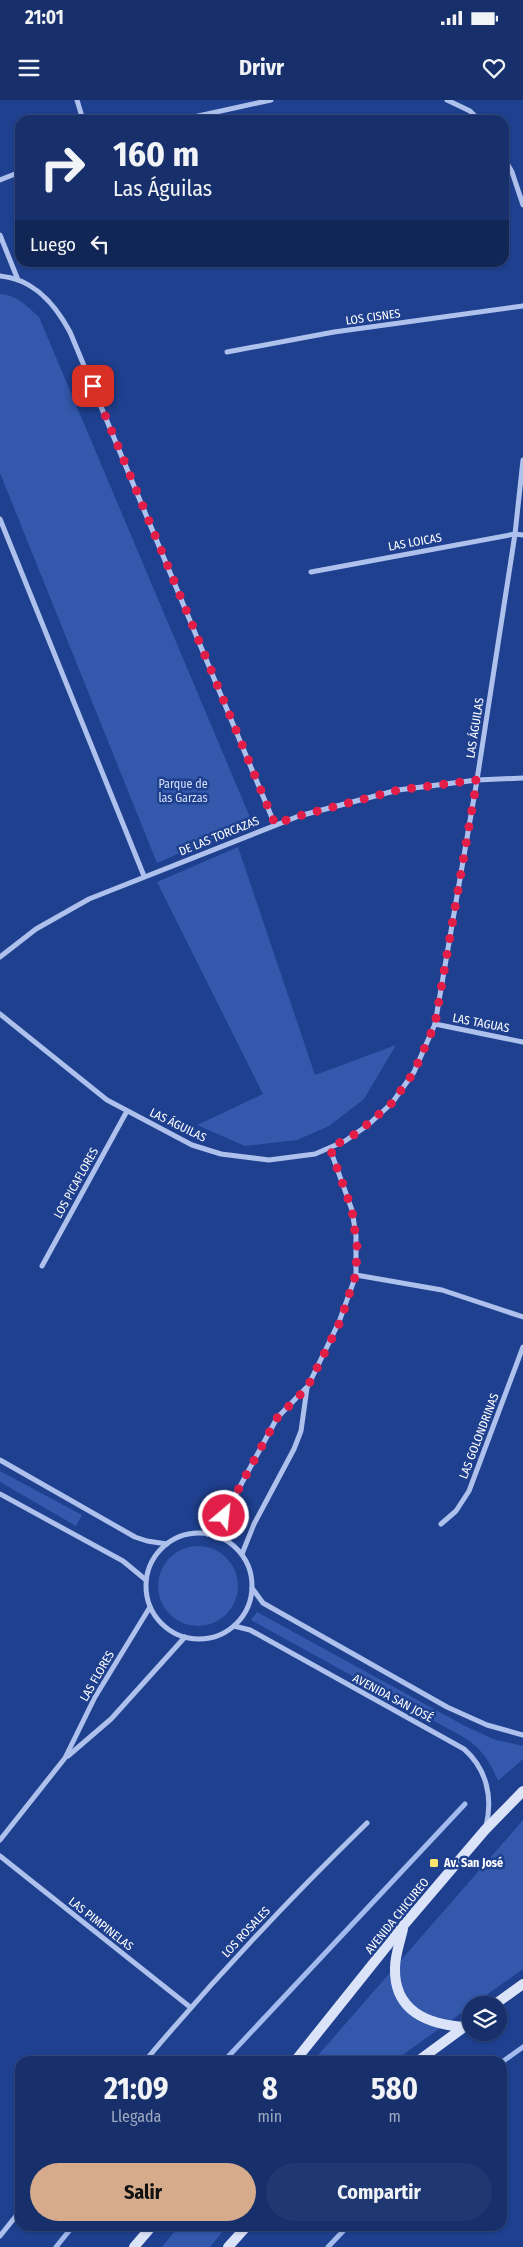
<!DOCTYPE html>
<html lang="es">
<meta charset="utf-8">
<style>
body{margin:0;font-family:"Fira Sans Condensed",sans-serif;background:#203871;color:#f1f3f6;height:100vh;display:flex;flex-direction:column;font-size:19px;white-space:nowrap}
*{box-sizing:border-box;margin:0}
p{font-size:16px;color:#9ea9c1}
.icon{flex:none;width:28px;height:28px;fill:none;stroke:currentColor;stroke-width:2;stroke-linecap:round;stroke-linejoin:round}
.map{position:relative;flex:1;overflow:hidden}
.sheet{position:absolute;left:15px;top:1956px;width:492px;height:175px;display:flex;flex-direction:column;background:#17306b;border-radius:15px;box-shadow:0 1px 4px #0004,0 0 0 1px #364b7e}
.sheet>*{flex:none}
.guide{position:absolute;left:15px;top:15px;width:494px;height:152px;border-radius:15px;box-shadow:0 1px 4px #0004,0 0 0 1px #364b7e;background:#17306b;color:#f1f3f6;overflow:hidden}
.buttons{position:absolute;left:462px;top:1896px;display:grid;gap:10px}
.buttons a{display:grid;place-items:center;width:45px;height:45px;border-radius:50%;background:#17306b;box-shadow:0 1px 4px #0004,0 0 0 1px #364b7e;font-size:25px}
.pin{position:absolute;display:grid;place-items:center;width:42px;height:42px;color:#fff;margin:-21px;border-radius:10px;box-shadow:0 2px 8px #0006}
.me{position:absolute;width:55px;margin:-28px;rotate:28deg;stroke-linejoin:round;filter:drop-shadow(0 0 4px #0008)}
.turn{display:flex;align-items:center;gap:18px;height:105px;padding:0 15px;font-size:22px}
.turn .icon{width:65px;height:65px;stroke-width:2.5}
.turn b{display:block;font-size:35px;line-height:42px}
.then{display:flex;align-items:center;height:48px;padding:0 15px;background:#0003;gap:10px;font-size:19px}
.eta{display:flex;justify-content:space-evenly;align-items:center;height:85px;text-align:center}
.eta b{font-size:30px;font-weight:700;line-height:35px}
.button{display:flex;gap:10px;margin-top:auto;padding:10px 15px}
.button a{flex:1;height:58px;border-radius:30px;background:#d6ab8b;color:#111;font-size:20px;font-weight:700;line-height:58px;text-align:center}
.button a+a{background:#203871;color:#f1f3f6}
.status{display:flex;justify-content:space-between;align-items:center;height:35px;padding:0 25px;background:#17306b;direction:ltr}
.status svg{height:14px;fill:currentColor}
header{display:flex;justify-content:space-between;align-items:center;height:65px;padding:0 15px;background:#17306b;font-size:22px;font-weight:700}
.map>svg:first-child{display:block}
</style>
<div class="status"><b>21:01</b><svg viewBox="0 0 49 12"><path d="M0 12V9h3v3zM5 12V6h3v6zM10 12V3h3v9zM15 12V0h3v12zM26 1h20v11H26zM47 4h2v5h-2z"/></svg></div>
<header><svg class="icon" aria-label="menu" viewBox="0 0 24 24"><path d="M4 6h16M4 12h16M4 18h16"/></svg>Drivr<svg class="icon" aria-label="heart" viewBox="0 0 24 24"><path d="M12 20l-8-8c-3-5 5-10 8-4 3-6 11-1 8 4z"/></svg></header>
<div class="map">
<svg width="523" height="2147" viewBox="0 0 523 2147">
<rect width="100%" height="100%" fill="#1f408f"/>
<g fill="#3358ac">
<path d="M0 194C17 195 27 206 39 217L252 722 157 763 0 373Z"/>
<polygon points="238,747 315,975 396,945 364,999 329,1026 297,1040 245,1046 197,1025 263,994 157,782"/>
<polygon points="0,1371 82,1415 76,1426 0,1382"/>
<circle cx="198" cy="1486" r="40"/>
<path d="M257 1512 463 1625 493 1639 523 1646V1659L498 1681C491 1663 482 1650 467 1639L251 1520Z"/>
<polygon points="523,1720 523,1869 394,1961 313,1961"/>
<polygon points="179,2126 227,2126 210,2147 162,2147"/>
</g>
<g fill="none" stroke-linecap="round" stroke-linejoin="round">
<g stroke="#a2baee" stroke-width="5">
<polyline points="224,1961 465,1704"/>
<polyline points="502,1962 523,1947"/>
<polyline points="56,2147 73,2126"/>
<polyline points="328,2147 348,2126"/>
</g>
<g stroke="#aec1ed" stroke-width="5">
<polyline points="77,0 83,20"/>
<polyline points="447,0 470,11 479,20"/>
<polyline points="180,20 271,0"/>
<polyline points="504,58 512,72 523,105"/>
<polyline points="0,80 20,72"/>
<polyline points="0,135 18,180"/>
<path d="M0 176C34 179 55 204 70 232L275 725"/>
<polyline points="227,252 334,232 523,206"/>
<polyline points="0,419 144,776"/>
<polyline points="311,472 515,434 523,435"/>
<polyline points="0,857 36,829 89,799 299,716 398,690 477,680 523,678"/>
<polyline points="0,914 107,1000 192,1045 221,1054 269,1060 315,1054 345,1041 368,1025 392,1003 414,972 435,924 477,680 515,434 523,360"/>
<polyline points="435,924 523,942"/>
<polyline points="42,1166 127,1011"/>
<polyline points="356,1175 442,1190 523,1217"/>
<polyline points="0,1360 135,1437 147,1441 167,1444"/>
<polyline points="0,1394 123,1461 146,1480"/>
<polyline points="441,1424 456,1411 469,1391 523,1247"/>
<circle cx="199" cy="1486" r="53"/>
<polyline points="207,1434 224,1416 277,1318 306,1288"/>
<polyline points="242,1454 254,1424 294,1349 301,1331 307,1288 339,1222 356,1175 356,1136 352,1110 330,1049"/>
<polyline points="252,1488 263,1503 447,1607 487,1625 523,1635"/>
<path d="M234 1526 250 1530 464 1649C487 1669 493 1698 486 1726"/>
<polyline points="68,1656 111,1619 185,1537"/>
<polyline points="0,1740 65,1658 95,1597 150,1507"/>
<polyline points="0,1756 190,1907"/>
<path d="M145 1961C215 1878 289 1799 367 1723"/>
<polyline points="0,2136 20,2111"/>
</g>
<g stroke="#dbe3f9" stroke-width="10">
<path d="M403 1829C400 1842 395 1855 395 1868 394 1911 427 1924 464 1927"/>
<polyline points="494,1905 523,1884"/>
<polyline points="295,1961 403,1826 485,1730 523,1691"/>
<polyline points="418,1961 471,1922"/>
<polyline points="134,2147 152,2126"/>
<polyline points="228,2147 247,2126"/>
</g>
</g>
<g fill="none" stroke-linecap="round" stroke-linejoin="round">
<polyline stroke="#e11d48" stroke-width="9" stroke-dasharray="0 16.2" points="93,286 275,724 299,716 398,690 477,680 435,924 414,972 392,1003 357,1033 330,1048 352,1110 357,1146 356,1174 340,1222 307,1288 277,1318 224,1416"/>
</g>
<rect fill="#fae66e" stroke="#1f408f" stroke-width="2" x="429" y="1758" width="10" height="10" rx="2.5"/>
<g text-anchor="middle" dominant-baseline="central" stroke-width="5" stroke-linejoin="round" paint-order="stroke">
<g font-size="12" fill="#fff" stroke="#1f408f">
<text transform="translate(373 217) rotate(-8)">LOS CISNES</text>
<text transform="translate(415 442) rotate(-10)">LAS LOICAS</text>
<text transform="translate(475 628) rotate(-81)">LAS ÁGUILAS</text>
<text transform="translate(219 736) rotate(-22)">DE LAS TORCAZAS</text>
<text transform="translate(481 923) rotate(11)">LAS TAGUAS</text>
<text transform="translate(178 1025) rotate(26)">LAS ÁGUILAS</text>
<text transform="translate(76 1083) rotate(-61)">LOS PICAFLORES</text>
<text transform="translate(479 1336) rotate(-69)">LAS GOLONDRINAS</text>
<text transform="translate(97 1576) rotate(-60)">LAS FLORES</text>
<text transform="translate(393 1598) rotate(28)">AVENIDA SAN JOSÉ</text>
<text transform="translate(397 1816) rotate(-51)">AVENIDA CHICUREO</text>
<text transform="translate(101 1824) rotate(38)">LAS PIMPINELAS</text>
<text transform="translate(246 1832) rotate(-47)">LOS ROSALES</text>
</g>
<g font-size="12" fill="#d4dff9" stroke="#1f408f">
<text x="183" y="684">Parque de<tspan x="183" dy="14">las Garzas</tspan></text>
</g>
<g font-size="12" font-weight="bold" fill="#fff" stroke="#1f408f" text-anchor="start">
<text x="444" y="1763">Av. San José</text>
</g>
</g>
</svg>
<div class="buttons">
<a><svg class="icon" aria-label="layers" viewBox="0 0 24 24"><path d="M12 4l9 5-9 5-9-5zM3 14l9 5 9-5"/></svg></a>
</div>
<div class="pin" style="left:93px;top:286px;background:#d93025"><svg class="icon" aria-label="arrive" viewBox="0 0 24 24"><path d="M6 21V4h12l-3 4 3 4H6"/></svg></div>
<svg class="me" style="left:224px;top:1416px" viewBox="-20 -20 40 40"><circle r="17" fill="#e11d48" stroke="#fff" stroke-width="3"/><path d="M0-11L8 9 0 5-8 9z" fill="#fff"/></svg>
<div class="guide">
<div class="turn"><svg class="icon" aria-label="right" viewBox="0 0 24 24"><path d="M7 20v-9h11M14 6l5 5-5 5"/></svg><div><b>160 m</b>Las Águilas</div></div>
<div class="then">Luego<svg class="icon" aria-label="left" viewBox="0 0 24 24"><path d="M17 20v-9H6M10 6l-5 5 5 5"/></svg></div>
</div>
<section class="sheet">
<div class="eta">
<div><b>21:09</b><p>Llegada</p></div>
<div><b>8</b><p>min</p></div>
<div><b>580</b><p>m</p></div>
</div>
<div class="button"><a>Salir</a><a>Compartir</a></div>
</section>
</div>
